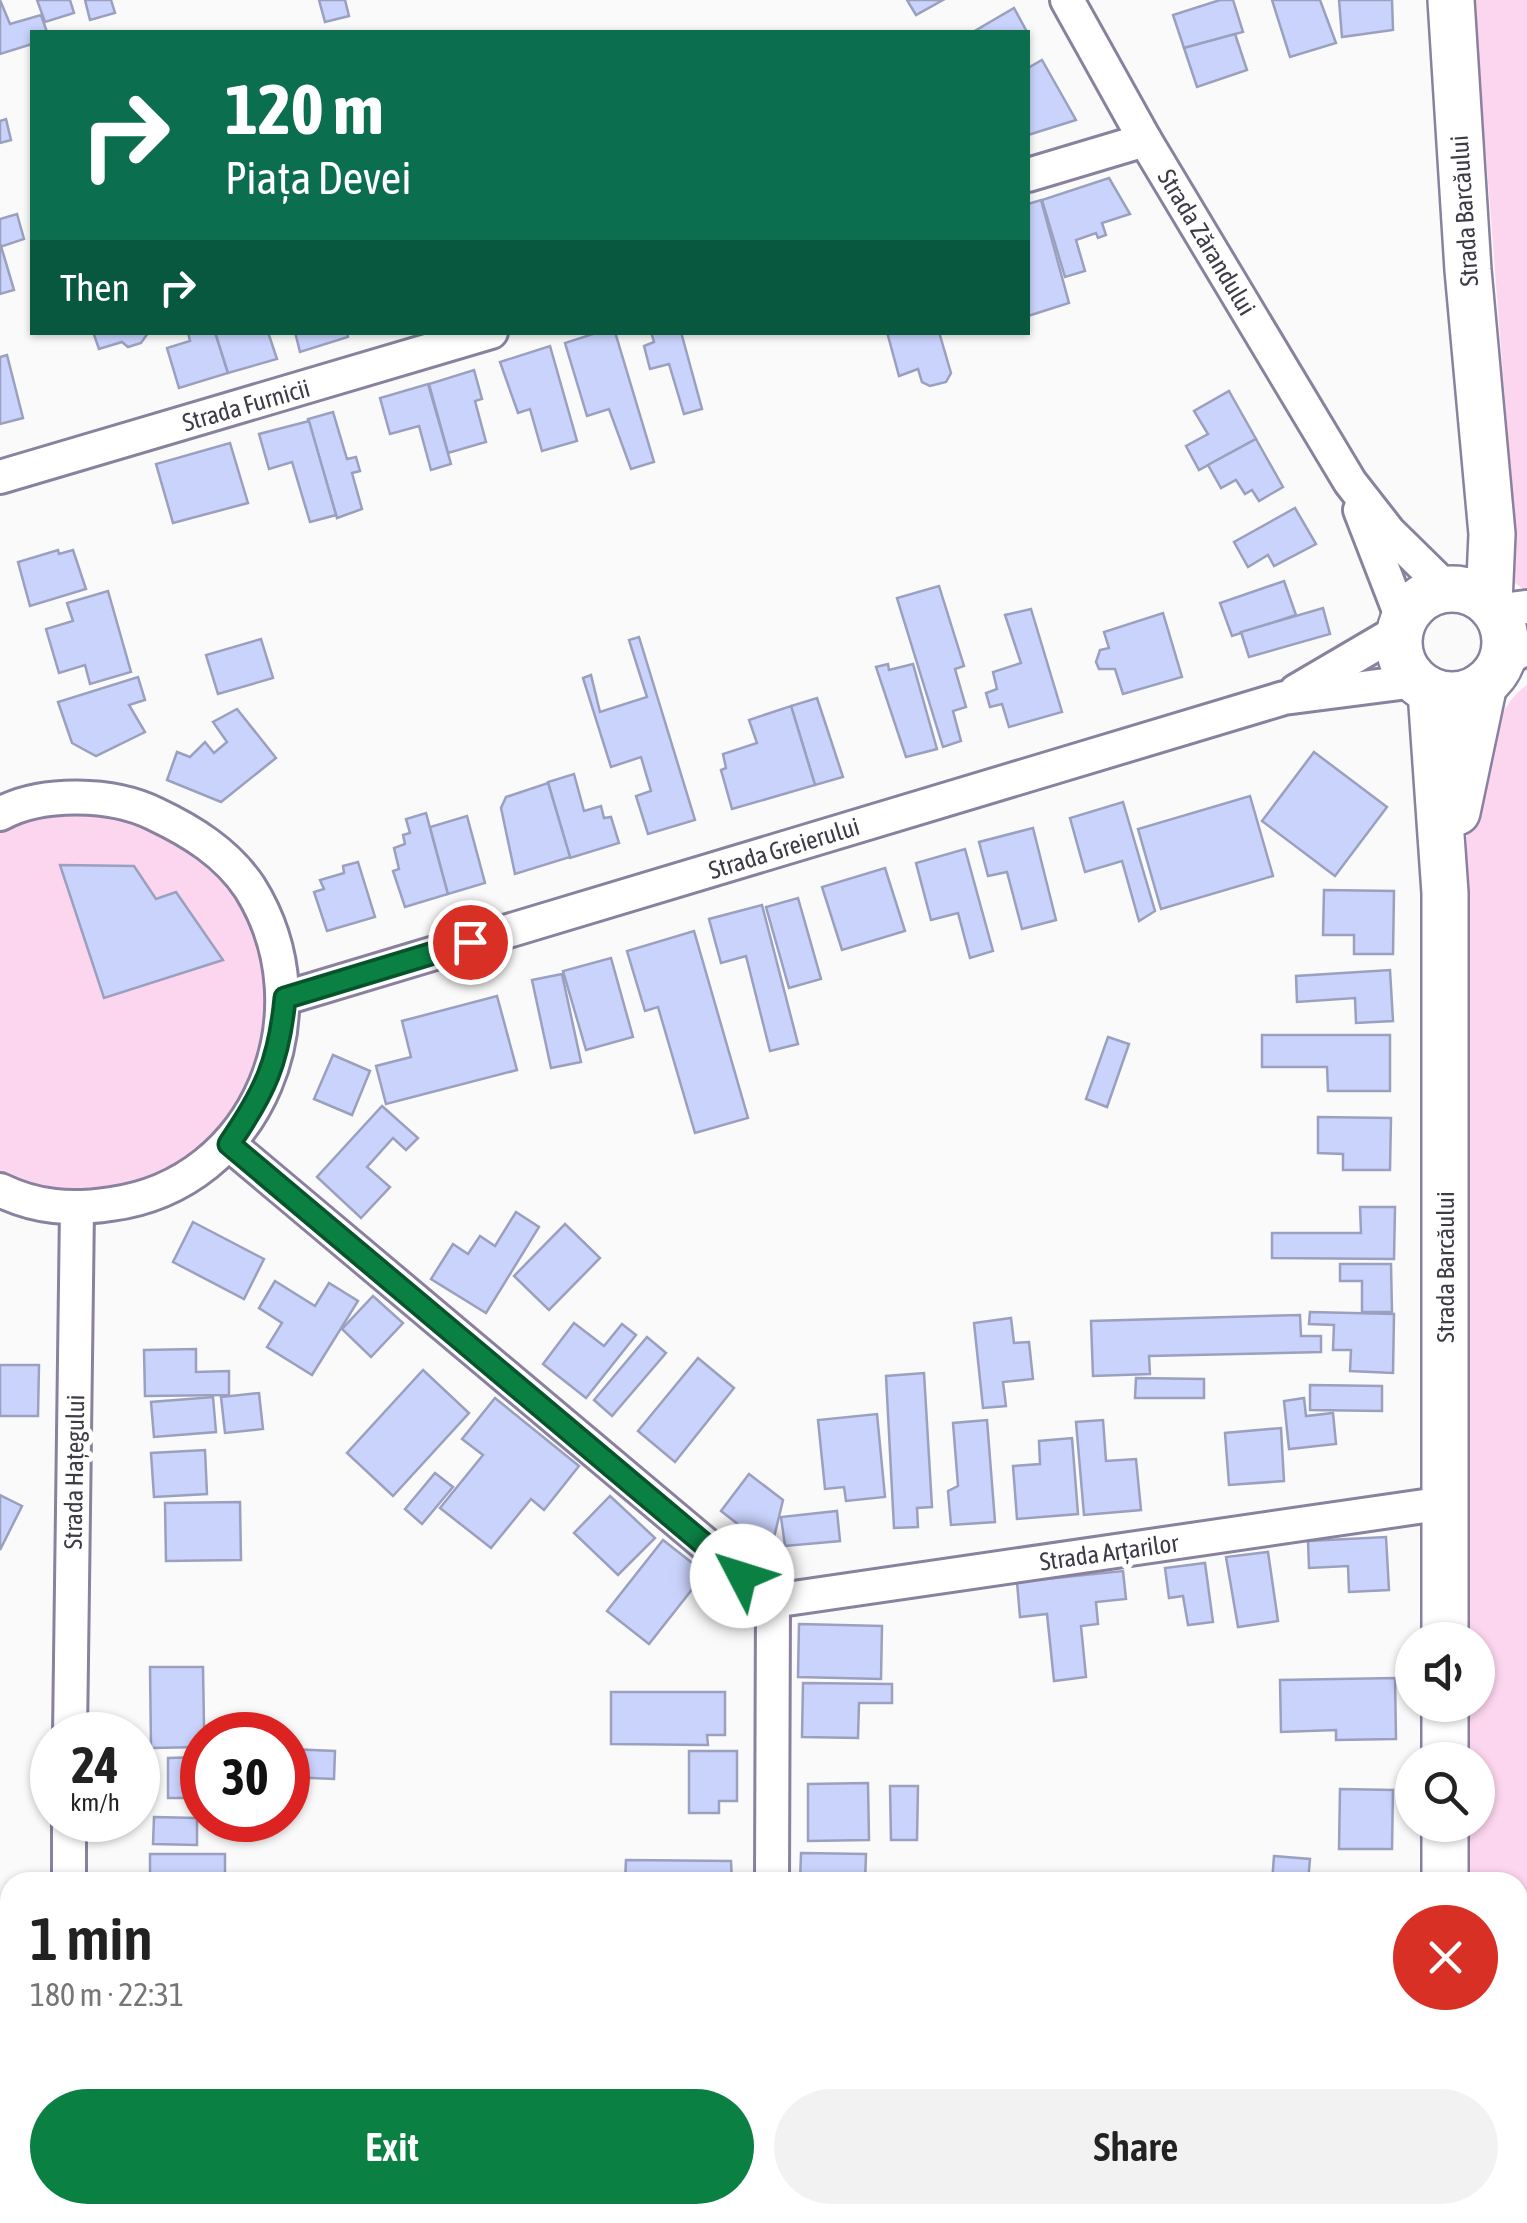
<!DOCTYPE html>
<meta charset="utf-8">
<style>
body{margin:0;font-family:"Asap Condensed",sans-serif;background:#f2f2f2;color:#222;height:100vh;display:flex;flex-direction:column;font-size:38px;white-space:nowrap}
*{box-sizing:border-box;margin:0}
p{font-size:32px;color:#767676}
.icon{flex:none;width:55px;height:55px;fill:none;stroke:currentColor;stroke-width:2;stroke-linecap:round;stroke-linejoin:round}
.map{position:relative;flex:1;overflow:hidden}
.side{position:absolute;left:0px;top:1872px;width:1528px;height:352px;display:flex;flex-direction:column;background:#fff;border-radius:30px 30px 0 0;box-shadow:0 2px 8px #0004}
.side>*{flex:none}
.top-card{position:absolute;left:30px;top:30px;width:1000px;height:305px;border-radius:0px;box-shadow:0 2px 8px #0004;background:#0b6e4f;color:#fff;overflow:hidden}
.buttons{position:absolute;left:1395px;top:1622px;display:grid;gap:20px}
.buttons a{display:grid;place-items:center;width:100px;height:100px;border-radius:50%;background:#fff;box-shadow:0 2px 8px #0004;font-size:50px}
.speed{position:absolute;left:30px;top:1712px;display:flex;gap:20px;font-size:50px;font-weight:700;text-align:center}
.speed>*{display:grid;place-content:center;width:130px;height:130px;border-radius:50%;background:#fff;box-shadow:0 2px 8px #0004;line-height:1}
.speed small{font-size:25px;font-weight:400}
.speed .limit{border:15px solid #d22;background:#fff;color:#111}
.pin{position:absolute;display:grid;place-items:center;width:85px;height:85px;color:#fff;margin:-42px;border:5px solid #fff;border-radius:50%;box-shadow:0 2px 10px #0007}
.me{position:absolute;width:110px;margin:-55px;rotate:310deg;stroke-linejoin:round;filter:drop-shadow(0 0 8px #0008)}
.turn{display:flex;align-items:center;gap:35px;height:210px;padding:0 30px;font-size:45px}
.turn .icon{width:130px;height:130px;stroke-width:2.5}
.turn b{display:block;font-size:70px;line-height:85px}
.then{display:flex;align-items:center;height:95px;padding:0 30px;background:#0003;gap:20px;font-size:38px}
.round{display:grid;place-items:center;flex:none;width:105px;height:105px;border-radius:52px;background:#f2f2f2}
.overview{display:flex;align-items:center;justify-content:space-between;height:170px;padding:0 30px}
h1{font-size:60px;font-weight:600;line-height:75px}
.primary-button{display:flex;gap:20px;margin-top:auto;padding:20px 30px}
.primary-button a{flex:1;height:115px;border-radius:60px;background:#0b8043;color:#fff;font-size:40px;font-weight:600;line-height:115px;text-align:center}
.primary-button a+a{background:#f2f2f2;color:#222}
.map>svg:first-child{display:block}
</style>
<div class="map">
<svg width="1527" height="2223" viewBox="0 0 1527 2223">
<rect width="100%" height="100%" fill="#fafafa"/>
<g fill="#fcd6ee">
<polygon points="1474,0 1527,0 1527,592 1507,577 1507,426"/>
<path d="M1527 685V2223H1466V2215H1518V1882H1466V1825H1478V1760H1466V1705H1478V1640H1467V826C1480 784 1489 710 1527 685Z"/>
<polygon points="69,797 201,836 275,938 263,1096 138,1200 0,1190 0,814"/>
</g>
<g fill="#cad3fc" stroke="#9aa0be" stroke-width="2.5">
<polygon points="0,0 10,24 41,15 47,32 32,32 32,44 0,54"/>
<polygon points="37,0 70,0 74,13 45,22"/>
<polygon points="85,0 111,0 115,13 90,20"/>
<polygon points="319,0 345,0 349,16 325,22"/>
<polygon points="907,0 943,0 916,15"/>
<polygon points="1220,0 1233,0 1243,32 1184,48 1173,15"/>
<polygon points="1272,0 1320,0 1336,43 1290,57"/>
<polygon points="1339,0 1392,0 1393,30 1342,37"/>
<polygon points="1014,8 1027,32 973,32"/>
<polygon points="1235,34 1247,70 1197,87 1184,48"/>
<polygon points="1042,60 1076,120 1028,135 1028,68"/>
<polygon points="6,119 11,140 0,143 0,121"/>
<polygon points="1109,178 1130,214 1102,223 1106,235 1098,238 1096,233 1076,240 1085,271 1065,277 1042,200"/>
<polygon points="1041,200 1069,303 1028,316 1028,204"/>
<polygon points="17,214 24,239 0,247 0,219"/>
<polygon points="1,246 14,290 0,294 0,247"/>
<polygon points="93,332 148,332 148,333 141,343 128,347 122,342 99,349"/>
<polygon points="188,332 215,332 228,373 179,388 167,348 190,341"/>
<polygon points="215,332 268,332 277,359 228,373"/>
<polygon points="295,332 347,332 348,337 300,352"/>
<polygon points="599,332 615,332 654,462 631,469 609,409 587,416 565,343"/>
<polygon points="651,332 681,332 702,409 684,414 669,364 650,369 644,346 654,342"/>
<polygon points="887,332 939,332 951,373 946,382 930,386 922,382 918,369 899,376"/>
<polygon points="550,346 577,441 542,451 530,409 518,413 500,362"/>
<polygon points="7,355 23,418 0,424 0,357"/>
<polygon points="474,370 482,399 475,401 486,442 448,453 429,384"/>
<polygon points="428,384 451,464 431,470 419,426 390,434 380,398"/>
<polygon points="1229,391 1256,439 1199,470 1186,446 1208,434 1194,411"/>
<polygon points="333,412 347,459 356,457 360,471 352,473 362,509 337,518 308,419"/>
<polygon points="309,421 336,515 310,522 292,462 269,469 259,434"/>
<polygon points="1256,439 1283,487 1259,501 1252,490 1245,494 1236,480 1221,488 1208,465"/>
<polygon points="230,443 248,503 173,523 156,464"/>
<polygon points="1295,508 1316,544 1274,566 1268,555 1248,567 1234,542"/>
<polygon points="58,550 59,554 73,550 86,589 30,606 18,562"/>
<polygon points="1284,581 1296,615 1232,636 1220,603"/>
<polygon points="939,586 964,666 955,669 966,707 953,711 961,741 943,747 897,598"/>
<polygon points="108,591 131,672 90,684 85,665 59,673 46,629 73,621 67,603"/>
<polygon points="1323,608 1330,634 1249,657 1241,632"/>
<polygon points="1031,609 1062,712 1009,727 1002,704 990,707 986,693 997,689 993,672 1021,663 1005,615"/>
<polygon points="1163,613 1182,677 1123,694 1115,669 1099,669 1096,662 1100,650 1109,648 1104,632"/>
<polygon points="639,637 695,820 648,834 636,796 651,791 641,757 611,767 583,678 591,675 600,712 647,697 629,640"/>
<polygon points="261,639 273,678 218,694 206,655"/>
<polygon points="888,664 889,670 913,664 937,749 906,757 876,667"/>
<polygon points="138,677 145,700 129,705 145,732 96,756 72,743 58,702"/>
<polygon points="817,698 843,777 815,785 791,706"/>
<polygon points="791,706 815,785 732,809 721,770 726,768 723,754 757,743 749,720"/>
<polygon points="237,709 276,758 221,802 167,780 177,752 190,757 205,742 214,753 227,742 213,722"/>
<polygon points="1314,752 1387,807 1335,876 1262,821"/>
<polygon points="574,774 584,811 601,806 604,818 611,817 619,843 570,858 548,782"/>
<polygon points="548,783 570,857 515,874 501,808 506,797"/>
<polygon points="1250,796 1273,876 1161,909 1138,829"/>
<polygon points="1123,802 1155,911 1139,921 1122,861 1085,872 1070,818"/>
<polygon points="426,813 448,894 405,907 393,871 399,869 394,848 405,844 403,835 410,833 406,819"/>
<polygon points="467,816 485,883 448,894 430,827"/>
<polygon points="1033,828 1056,920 1022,929 1007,872 988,876 979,842"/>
<polygon points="965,849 993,951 970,958 958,913 931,920 916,863"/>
<polygon points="358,862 375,917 327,931 314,892 324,889 320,880 344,873 343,866"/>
<polygon points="60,865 134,866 156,899 176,892 223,960 104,998"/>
<polygon points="885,868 905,931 842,950 822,887"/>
<polygon points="1324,890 1394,891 1393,954 1354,954 1354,935 1323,935"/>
<polygon points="798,898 821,979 789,988 766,907"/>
<polygon points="762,905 798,1044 770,1051 746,956 721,963 709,919"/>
<polygon points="694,931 748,1118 695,1133 658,1007 645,1011 627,951"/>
<polygon points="611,958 633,1037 586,1050 563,971"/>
<polygon points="1390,970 1393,1021 1356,1023 1355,998 1297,1002 1296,976"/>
<polygon points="562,974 581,1062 551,1068 532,980"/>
<polygon points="497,996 517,1070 386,1104 376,1066 411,1057 402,1021"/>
<polygon points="1262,1035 1390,1035 1390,1091 1328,1091 1327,1067 1262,1067"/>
<polygon points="1108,1037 1129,1044 1107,1107 1086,1099"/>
<polygon points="333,1055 370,1071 352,1115 314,1099"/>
<polygon points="382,1106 418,1138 406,1150 393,1138 367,1167 390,1187 361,1218 317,1177"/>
<polygon points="1318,1117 1391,1118 1390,1170 1343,1170 1343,1154 1318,1153"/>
<polygon points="1360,1207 1395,1207 1394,1259 1272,1258 1272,1233 1361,1233"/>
<polygon points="516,1212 539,1227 486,1313 431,1279 453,1244 468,1254 480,1236 495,1246"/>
<polygon points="193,1222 264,1259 244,1299 173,1262"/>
<polygon points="565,1224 600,1258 549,1310 514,1276"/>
<polygon points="1340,1264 1391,1264 1392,1312 1362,1312 1362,1281 1340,1281"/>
<polygon points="275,1281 315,1306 329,1283 358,1301 312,1375 267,1347 282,1323 259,1308"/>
<polygon points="373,1296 403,1323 371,1357 342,1329"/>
<polygon points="1310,1312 1394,1314 1393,1373 1350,1371 1351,1350 1333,1350 1334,1325 1309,1324"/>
<polygon points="1300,1315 1301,1336 1321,1336 1321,1352 1149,1356 1150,1374 1093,1376 1091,1321"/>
<polygon points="1011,1318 1014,1343 1029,1342 1033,1379 1003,1382 1006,1406 983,1408 974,1323"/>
<polygon points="574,1323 604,1346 622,1324 636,1335 586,1398 543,1364"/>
<polygon points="647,1337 666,1353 612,1416 594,1400"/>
<polygon points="196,1349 196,1372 229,1371 229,1395 145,1396 144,1350"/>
<polygon points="698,1358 734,1388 675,1462 638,1431"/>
<polygon points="0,1365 39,1365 38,1416 0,1416"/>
<polygon points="423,1370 469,1413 393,1496 347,1453"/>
<polygon points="924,1373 932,1507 917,1508 918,1527 894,1528 886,1376"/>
<polygon points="1136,1378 1204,1379 1204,1398 1135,1398"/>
<polygon points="1310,1385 1382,1386 1382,1411 1310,1410"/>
<polygon points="259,1393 263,1429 225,1433 221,1397"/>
<polygon points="213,1397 216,1432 154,1437 151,1402"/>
<polygon points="495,1398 579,1466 544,1510 531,1499 491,1548 440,1508 483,1455 462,1439"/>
<polygon points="1304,1398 1306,1416 1333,1413 1336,1444 1289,1449 1284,1401"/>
<polygon points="877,1414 885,1497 846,1501 844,1487 825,1489 818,1420"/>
<polygon points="987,1420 995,1522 951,1525 948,1491 958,1486 953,1423"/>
<polygon points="1103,1420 1106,1461 1136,1459 1141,1510 1084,1515 1076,1422"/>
<polygon points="1281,1428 1284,1481 1229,1485 1225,1433"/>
<polygon points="1072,1438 1078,1514 1017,1519 1013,1466 1040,1464 1039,1441"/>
<polygon points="205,1450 207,1494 154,1497 151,1453"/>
<polygon points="435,1473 453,1487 422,1524 405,1509"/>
<polygon points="749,1474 783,1500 771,1550 721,1511"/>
<polygon points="0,1495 22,1506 0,1550"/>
<polygon points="610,1496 655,1538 618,1575 574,1533"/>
<polygon points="240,1502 241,1560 166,1561 165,1503"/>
<polygon points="837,1511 840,1541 785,1546 781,1517"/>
<polygon points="1386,1537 1389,1590 1349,1592 1348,1566 1309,1568 1308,1541"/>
<polygon points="663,1540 705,1573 649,1644 607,1611"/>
<polygon points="1268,1552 1278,1621 1238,1627 1226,1557"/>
<polygon points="1205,1563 1213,1622 1188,1625 1183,1596 1169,1598 1165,1568"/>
<polygon points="1123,1571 1126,1599 1096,1602 1098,1624 1081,1626 1086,1677 1054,1681 1047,1614 1020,1617 1017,1582"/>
<polygon points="799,1624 882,1626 881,1679 798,1677"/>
<polygon points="150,1667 203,1667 204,1726 227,1726 227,1735 202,1735 202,1747 151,1748"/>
<polygon points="1395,1678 1396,1739 1336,1740 1336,1730 1281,1732 1280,1680"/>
<polygon points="803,1683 892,1684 892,1703 859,1703 858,1738 802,1737"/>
<polygon points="611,1692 725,1692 725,1735 707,1735 708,1745 611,1744"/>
<polygon points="288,1749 335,1751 334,1779 288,1777"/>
<polygon points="689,1751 737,1751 737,1801 719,1801 719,1813 689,1813"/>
<polygon points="202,1757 202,1798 168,1798 168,1758"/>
<polygon points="868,1783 869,1840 808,1841 808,1784"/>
<polygon points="890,1786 918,1786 917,1840 891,1840"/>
<polygon points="1340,1789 1393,1790 1392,1849 1339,1849"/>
<polygon points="154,1817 197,1818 197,1845 153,1844"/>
<polygon points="801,1853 866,1854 865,1882 800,1882"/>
<rect x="150" y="1854" width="75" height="28"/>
<polygon points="1274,1856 1310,1859 1308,1882 1272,1882"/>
<polygon points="626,1860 731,1861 732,1882 625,1882"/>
<polygon points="237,2215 273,2215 273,2223 238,2223"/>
<rect x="676" y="2215" width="60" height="8"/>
<rect x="1016" y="2215" width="58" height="8"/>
<polygon points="803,2217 922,2218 922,2223 803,2223"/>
<polygon points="1212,2219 1213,2223 1156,2223 1155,2222"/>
</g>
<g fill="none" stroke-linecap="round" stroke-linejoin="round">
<defs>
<g id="street">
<polyline points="1067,0 1145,140 1350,482 1389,532 1446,588"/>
<polyline points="1028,175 1145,140"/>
<polyline points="0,477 491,332"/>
<polyline points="1360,510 1403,621"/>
<polyline points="1495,611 1527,607"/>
<polyline points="1502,661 1527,648"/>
<polyline points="1296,691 1400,630"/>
<path d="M0 814C42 791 113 793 155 814 191 831 227 853 250 888 327 1011 260 1184 111 1204 71 1210 37 1208 0 1190"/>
<polyline points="285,998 1284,698 1416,681"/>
<polyline points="229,1144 773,1601"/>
<polyline points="773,1601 1445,1503"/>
<polyline points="70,1735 77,1209"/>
<polyline points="69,1882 69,1820"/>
<polyline points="772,1882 773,1601"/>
<polyline points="65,2223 65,2215"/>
<polyline points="771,2223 771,2215"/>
</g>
<g id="secondary">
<polyline points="1451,0 1468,270 1492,534 1489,603"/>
<circle cx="1452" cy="642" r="53"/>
<polyline points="1431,691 1445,893 1445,1640"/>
<polyline points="1457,812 1484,684"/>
<polyline points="1445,1760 1445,1705"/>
<polyline points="1445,1882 1445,1825"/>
<polyline points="1445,2223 1445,2215"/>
</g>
</defs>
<use href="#street" stroke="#89819e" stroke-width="38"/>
<use href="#secondary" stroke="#89819e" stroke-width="50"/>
<use href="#street" stroke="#fff" stroke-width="32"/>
<use href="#secondary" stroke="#fff" stroke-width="45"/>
</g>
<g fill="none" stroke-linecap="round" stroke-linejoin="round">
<defs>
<path id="route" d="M470 942 285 998C279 1061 265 1092 229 1144L742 1576"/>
</defs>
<use href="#route" stroke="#07532c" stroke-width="25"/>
<use href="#route" stroke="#0b8043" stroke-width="18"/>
</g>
<g text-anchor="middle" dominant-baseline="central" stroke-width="10" stroke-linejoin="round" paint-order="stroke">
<g font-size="25" fill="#3e3b47" stroke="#fff">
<text transform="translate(1464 211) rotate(-94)">Strada Barcăului</text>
<text transform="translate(1207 242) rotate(59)">Strada Zărandului</text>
<text transform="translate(246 405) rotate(-16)">Strada Furnicii</text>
<text transform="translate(784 848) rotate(-17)">Strada Greierului</text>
<text transform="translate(1445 1267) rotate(-90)">Strada Barcăului</text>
<text transform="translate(74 1472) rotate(-89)">Strada Hațegului</text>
<text transform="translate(1109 1552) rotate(-8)">Strada Arțarilor</text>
</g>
</g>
</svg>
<div class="buttons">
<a><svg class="icon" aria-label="sound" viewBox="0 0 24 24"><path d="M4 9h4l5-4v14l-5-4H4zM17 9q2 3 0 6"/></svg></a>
<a><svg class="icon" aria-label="search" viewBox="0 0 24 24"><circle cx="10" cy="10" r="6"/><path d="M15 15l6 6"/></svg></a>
</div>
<div class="speed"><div>24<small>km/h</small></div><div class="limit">30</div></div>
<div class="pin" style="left:470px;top:942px;background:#d93025"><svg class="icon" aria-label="arrive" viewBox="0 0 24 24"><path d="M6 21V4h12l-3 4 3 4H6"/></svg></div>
<svg class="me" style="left:742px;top:1576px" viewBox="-20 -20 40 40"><circle r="19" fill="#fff"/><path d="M0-13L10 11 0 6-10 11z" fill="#0b8043"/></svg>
<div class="top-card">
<div class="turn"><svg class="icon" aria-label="right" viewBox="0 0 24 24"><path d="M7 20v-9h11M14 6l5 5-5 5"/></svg><div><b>120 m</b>Piața Devei</div></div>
<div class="then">Then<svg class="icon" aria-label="right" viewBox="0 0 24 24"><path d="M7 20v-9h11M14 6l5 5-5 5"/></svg></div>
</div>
<section class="side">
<div class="overview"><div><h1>1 min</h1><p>180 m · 22:31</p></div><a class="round" style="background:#d93025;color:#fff"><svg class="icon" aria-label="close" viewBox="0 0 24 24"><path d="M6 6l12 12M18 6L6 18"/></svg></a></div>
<div class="primary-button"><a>Exit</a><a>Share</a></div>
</section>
</div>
